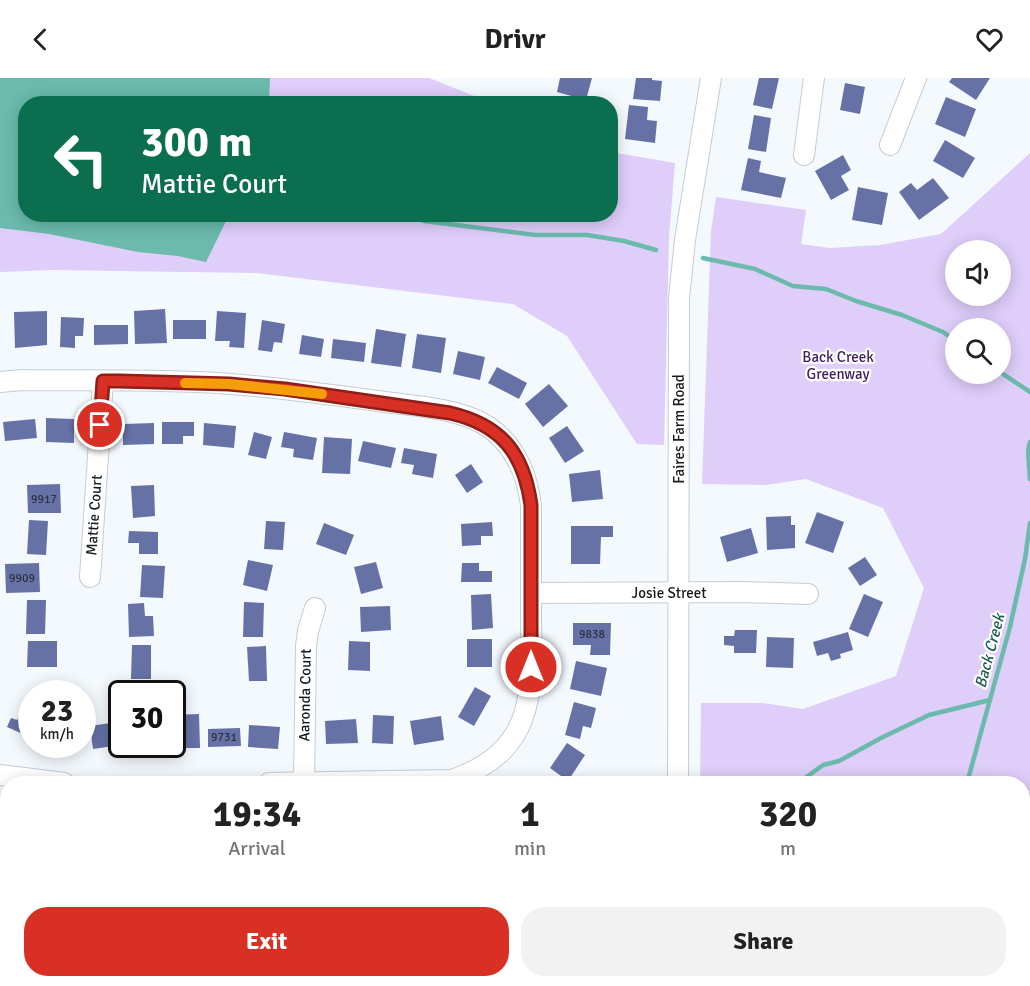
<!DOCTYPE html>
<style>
body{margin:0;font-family:Signika,sans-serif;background:#f2f2f2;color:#222;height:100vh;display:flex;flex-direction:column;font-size:22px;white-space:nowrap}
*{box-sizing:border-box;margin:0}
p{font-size:20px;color:#767676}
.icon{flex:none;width:33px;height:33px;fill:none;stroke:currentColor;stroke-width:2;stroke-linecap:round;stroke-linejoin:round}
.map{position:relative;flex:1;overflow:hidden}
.sheet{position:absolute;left:0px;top:698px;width:1030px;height:212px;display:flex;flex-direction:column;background:#fff;border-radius:24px 24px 0 0;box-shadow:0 3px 15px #0003}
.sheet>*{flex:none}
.guide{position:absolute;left:18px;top:18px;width:600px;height:126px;border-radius:24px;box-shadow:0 3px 15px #0003;background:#0b6e4f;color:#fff;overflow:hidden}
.buttons{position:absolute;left:945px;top:162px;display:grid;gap:12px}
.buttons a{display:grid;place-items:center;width:66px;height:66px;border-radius:50%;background:#fff;box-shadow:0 3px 15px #0003;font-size:30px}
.speed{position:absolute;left:18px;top:602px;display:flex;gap:12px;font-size:30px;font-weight:700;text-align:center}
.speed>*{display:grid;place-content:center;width:78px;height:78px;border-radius:50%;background:#fff;box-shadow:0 3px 15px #0003;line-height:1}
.speed small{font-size:15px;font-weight:400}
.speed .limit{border:3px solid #111;border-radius:9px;background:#fff;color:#111}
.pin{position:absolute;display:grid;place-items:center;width:51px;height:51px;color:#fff;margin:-26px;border:3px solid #fff;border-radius:50%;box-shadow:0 2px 6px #0007}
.me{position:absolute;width:66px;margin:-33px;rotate:0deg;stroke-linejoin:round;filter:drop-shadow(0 0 4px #0008)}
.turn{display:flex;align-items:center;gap:21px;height:126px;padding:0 24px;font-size:27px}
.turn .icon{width:78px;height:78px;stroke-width:2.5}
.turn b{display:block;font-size:42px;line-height:51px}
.eta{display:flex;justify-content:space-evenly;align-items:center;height:102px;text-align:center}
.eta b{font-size:36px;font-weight:800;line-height:42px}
.cta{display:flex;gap:12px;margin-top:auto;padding:12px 24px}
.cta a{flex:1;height:69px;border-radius:24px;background:#d93025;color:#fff;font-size:24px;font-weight:800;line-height:69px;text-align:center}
.cta a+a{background:#f2f2f2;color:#222}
header{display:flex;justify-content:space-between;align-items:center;height:78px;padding:0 24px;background:#fff;font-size:27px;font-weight:800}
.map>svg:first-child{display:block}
</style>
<header><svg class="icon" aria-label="back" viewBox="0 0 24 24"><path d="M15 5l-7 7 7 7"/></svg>Drivr<svg class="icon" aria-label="heart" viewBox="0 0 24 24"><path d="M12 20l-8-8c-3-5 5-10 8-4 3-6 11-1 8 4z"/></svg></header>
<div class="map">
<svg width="1030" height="908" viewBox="0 0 1030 908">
<rect width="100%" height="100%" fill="#f4f9fe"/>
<g fill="#dfcdfa" fill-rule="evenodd">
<polygon points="0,0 429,0 492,25 26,26 26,136 610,136 611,74 675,85 669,159 664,367 637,366 567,258 513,226 257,195 52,192 0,194"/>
<path d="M1030 75V908H805V902H1023V705H700L701 625H763L803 631 896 598 924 510 883 430 806 401 766 407 702 406 711 153 716 119 806 132 801 166 830 170 880 167 941 156ZM956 172H1000V218H956ZM956 250H1000V296H956Z"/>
</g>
<polygon fill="#6bbaac" points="0,0 270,0 269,25 26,26 26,136 229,137 206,184 178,178 138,174 49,156 0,150"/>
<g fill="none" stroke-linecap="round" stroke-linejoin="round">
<g stroke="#6bbaac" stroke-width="4.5">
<polyline points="408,136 424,143 535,157 587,157 624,163 656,172"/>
<polyline points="703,180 755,191 793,208 826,211 856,223 902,237 943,254 956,263"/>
<polyline points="1000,294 1030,314"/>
<polyline points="1030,364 1028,372 1030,401"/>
<polyline points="798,705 823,687 839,683 881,660 929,637 990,622"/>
<polyline points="967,705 1010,549 1025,481 1030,445"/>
<polyline points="925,902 927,908"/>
</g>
</g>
<g fill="#6672a6">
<polygon points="560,0 592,0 586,22 557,14"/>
<polygon points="636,0 652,0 652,2 662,3 660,23 633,21"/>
<polygon points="759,0 779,0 772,31 753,27"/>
<polygon points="952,0 990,0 976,22 949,4"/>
<polygon points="845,5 865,9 860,36 840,32"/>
<polygon points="946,19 976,31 965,59 935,46"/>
<polygon points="629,27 648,29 647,42 657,43 655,65 625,61"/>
<polygon points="754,37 771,40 766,74 748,71"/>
<polygon points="945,62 975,80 963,100 933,83"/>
<polygon points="843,77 851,92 841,98 849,112 831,122 815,93"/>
<polygon points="748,80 761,83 759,94 786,100 781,120 741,112"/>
<polygon points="933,100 949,120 919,142 899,114 911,105 917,112"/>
<polygon points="858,109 888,115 882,147 852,142"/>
<polygon points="165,231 167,265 135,266 134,233"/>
<polygon points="47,233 47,267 15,270 14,234"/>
<polygon points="217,233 246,235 244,270 229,269 230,263 215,263"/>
<polygon points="61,239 84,240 83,258 75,258 75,270 60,269"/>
<rect x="173" y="242" width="33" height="19"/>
<polygon points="262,242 285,246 282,265 274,264 272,274 258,272"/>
<polygon points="94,247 128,247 128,266 94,267"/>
<polygon points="376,251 406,256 401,289 371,285"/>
<polygon points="417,256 446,260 441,295 412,290"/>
<polygon points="302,257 324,261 321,279 299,276"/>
<polygon points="333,261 366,265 364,284 331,280"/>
<polygon points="458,273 485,279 480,302 453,296"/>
<polygon points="497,289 527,305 519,321 488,305"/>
<polygon points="549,306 568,328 543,349 525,326"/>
<polygon points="46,340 74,341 74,365 46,364"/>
<polygon points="35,341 37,360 5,363 3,344"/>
<polygon points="162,344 194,344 194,358 183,358 183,366 162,366"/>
<polygon points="154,345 154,366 123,367 123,346"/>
<polygon points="204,345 236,348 234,370 203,367"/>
<polygon points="567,348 584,373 565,385 549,360"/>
<polygon points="254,354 272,359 266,381 248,377"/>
<polygon points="284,354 317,360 313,382 293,379 294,371 281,369"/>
<polygon points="324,359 352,361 350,396 322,395"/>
<polygon points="363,363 396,370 391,390 358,383"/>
<polygon points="404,370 437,376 433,400 412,396 414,387 401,385"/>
<polygon points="471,386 483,404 467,415 455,397"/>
<polygon points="600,392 603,421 572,424 569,396"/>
<polygon points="60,406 61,435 28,435 27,407"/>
<polygon points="154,407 155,438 133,440 131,408"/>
<polygon points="817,434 844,444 833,475 805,465"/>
<polygon points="791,438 791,447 795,447 795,470 767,472 766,439"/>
<polygon points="29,442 48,443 46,477 27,476"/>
<polygon points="266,443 285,444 283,472 264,471"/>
<polygon points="492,444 493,458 481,458 481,467 462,468 461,446"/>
<polygon points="324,445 354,457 346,477 316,466"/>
<polygon points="571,448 613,448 613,459 601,459 600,486 571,486"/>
<polygon points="751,450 758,475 727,484 720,459"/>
<polygon points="129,453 158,454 158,476 139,476 139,465 128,465"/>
<polygon points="865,479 877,497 860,508 848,490"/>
<polygon points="248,482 273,487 267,513 243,507"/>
<polygon points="376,484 383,510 361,516 354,489"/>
<polygon points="39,485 40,514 6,515 5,486"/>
<polygon points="462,485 479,485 479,493 492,493 492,504 461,504"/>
<polygon points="142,487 165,488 163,520 140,519"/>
<polygon points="491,516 493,550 472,552 471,517"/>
<polygon points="864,516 883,524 868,559 849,551"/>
<polygon points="27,522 46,522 45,556 26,556"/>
<polygon points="244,524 264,525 263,559 243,559"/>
<polygon points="144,525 145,538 153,538 154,558 129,559 128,526"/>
<polygon points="390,528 391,552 361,554 360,529"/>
<polygon points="573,545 611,545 610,577 590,577 591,567 573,567"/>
<polygon points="735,552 757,552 756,575 734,575 734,568 724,567 724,558 734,558"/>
<polygon points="848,554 853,572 840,576 841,580 831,583 828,575 817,578 813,564"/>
<polygon points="767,559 794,560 793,590 766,589"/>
<rect x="467" y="561" width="25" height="28"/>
<polygon points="28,563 57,563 57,589 27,589"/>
<polygon points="349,563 370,564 370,593 348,592"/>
<polygon points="132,567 151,567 151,601 131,601"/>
<polygon points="266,568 267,603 249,603 247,569"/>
<polygon points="576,583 607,590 601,618 570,611"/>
<polygon points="475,609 491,618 474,648 458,639"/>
<polygon points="574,624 596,630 591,650 583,648 580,661 565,657"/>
<polygon points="23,630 32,634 32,660 7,649 11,640 17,642"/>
<polygon points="199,636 200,670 171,670 172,637"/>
<polygon points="373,637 394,638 393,666 372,665"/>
<polygon points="441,638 444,662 414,667 410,643"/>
<polygon points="356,641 358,665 326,666 325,643"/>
<polygon points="117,644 121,667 93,671 90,648"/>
<polygon points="249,647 280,649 278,671 248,669"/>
<polygon points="240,650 241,668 208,669 208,651"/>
<polygon points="567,665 585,677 568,703 550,690"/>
<polygon points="51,666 80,666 80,669 51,670"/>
<polygon points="134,666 159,666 159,671 134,672"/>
<polygon points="0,855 8,855 8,876 0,875"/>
<polygon points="313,902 341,902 345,908 317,908"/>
<rect x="730" y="902" width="18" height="6"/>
</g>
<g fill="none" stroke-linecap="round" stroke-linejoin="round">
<defs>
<g id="minor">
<polyline points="890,67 916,0"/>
<polyline points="804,77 814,0"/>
<path d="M0 304 22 302C92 303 162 301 231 306 283 310 334 317 385 324 416 328 464 331 490 350 516 369 527 396 531 427 531 464 531 501 531 537 532 614 537 672 452 702L269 705"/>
<polyline points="90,499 103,303"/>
<polyline points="531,515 743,514 808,516"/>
<polyline points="0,697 64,705"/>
<polyline points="304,705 306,568 308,553 315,530"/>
<polyline points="678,705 679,220 685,162 711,0"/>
<polyline points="677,908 677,902"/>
<polyline points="796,908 796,902"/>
</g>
</defs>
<use href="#minor" stroke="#c4cdd4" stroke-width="22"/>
<use href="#minor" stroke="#fff" stroke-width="20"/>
</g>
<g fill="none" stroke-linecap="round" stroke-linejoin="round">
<defs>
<path id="route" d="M100 347 103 303H119L229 306 285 311 450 335C502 347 524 376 531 427V589"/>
</defs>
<use href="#route" stroke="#8d1f18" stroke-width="15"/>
<use href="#route" stroke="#d93025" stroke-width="10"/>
<polyline stroke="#f59e0b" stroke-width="10" points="185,305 229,306 322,316"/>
</g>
<g text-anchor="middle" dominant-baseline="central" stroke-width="4.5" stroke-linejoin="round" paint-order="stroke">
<g font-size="12" fill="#2c3140">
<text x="44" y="421">9917</text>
<text x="22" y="500">9909</text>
<text x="592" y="556">9838</text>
<text x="224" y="659">9731</text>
</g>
<g font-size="15" fill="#3f1e5f" stroke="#fff">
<text x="838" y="279">Back Creek<tspan x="838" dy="17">Greenway</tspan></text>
</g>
<g font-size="15" fill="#181b1e" stroke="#fff">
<text transform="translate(679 351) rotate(-90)">Faires Farm Road</text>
<text transform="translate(94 437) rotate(-86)">Mattie Court</text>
<text x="669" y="515">Josie Street</text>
<text transform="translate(305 617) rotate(-89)">Aaronda Court</text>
</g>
<g font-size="16" font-style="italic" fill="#1b5d53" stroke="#fff">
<text transform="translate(990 573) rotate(-75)">Back Creek</text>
</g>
</g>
</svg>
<div class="buttons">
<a><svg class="icon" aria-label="sound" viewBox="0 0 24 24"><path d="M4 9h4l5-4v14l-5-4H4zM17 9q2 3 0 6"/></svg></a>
<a><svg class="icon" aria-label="search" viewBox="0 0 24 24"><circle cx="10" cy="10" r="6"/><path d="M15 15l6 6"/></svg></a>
</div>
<div class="speed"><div>23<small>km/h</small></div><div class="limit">30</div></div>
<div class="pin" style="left:100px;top:347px;background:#d93025"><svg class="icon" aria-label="arrive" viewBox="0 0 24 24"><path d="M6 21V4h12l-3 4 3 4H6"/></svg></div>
<svg class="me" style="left:531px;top:589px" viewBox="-20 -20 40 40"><circle r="17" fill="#d93025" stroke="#fff" stroke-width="3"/><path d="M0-11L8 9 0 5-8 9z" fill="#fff"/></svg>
<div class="guide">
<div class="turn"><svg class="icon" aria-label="left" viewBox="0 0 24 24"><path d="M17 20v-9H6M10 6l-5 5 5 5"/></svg><div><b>300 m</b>Mattie Court</div></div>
</div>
<section class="sheet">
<div class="eta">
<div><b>19:34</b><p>Arrival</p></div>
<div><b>1</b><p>min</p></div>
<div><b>320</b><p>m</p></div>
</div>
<div class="cta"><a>Exit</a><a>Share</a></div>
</section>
</div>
